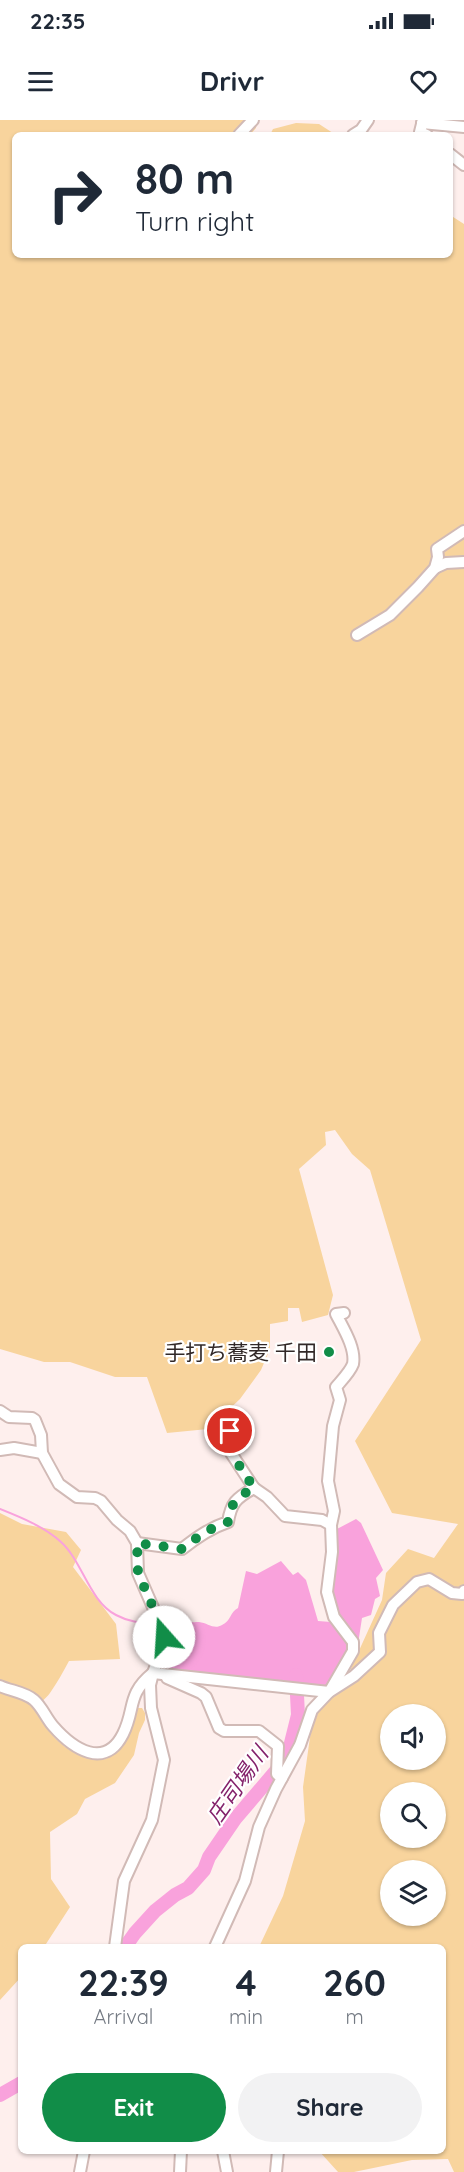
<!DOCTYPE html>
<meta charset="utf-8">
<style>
body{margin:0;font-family:Quicksand,"Noto Sans JP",sans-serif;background:#f2f2f3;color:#1f2937;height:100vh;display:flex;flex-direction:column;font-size:22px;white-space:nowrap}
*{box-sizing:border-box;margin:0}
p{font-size:20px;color:#747a83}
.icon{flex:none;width:33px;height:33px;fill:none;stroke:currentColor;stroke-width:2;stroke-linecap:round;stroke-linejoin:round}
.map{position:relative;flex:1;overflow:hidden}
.sheet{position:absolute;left:18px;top:1824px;width:428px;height:210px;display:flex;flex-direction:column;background:#fff;border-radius:9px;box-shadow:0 2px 4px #0004}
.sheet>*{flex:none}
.top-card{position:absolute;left:12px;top:12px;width:441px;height:126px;border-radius:9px;box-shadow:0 2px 4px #0004;background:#fff;color:#1f2937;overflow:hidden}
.controls{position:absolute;left:380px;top:1584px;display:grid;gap:12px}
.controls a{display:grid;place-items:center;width:66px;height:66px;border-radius:50%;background:#fff;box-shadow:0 2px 4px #0004;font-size:30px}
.pin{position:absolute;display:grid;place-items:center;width:51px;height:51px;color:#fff;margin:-26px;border:3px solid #fff;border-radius:50%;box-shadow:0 2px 6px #0007}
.me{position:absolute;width:66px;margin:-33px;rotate:341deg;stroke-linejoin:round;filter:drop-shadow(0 0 4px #0008)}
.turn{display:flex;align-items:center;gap:21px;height:126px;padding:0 24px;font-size:27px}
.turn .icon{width:78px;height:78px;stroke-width:2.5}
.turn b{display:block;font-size:42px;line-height:51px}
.eta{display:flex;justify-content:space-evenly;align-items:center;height:102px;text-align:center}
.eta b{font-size:36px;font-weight:700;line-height:42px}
.primary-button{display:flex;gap:12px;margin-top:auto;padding:12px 24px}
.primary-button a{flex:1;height:69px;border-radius:36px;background:#118d48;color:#fff;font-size:24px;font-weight:700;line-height:69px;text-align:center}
.primary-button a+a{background:#f2f2f3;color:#1f2937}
.status{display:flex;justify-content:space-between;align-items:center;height:42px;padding:0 30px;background:#fff;direction:ltr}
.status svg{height:16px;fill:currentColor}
header{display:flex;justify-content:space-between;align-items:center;height:78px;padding:0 24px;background:#fff;font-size:27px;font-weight:700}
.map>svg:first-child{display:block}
</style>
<div class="status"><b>22:35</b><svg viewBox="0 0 49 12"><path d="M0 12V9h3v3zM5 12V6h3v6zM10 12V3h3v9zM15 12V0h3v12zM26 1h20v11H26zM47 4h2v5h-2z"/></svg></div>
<header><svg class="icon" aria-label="menu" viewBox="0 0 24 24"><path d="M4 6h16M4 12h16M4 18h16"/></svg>Drivr<svg class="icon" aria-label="heart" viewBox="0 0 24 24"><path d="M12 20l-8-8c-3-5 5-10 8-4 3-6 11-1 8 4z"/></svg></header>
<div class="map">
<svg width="464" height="2052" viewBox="0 0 464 2052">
<rect width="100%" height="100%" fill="#feefed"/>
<g fill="#f8d49d" fill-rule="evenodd">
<path d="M0 0H257L256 8 250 15H15V135H450V95L464 104V2052H454L448 2039 412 2040 354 2052H338L319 2031H442V1827H259L283 1776 305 1701 303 1667 311 1610 321 1586 342 1568 382 1480 386 1453 408 1429 434 1438 458 1404 392 1393 355 1321 421 1220 370 1050 352 1034 335 1010 325 1012 326 1025 299 1049 333 1175 328 1195 302 1202 299 1188H288V1201L270 1204V1229L261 1250 240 1279 208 1309 167 1313 147 1257H115L70 1242H44L0 1229ZM390 1594H435V1640H390ZM390 1672H435V1718H390ZM390 1750H435V1796H390Z"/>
<polygon points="296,3 319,4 336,15 270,15 273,9"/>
<path d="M0 1393 22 1404 66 1412 81 1430 73 1447 116 1504 120 1539 69 1541C63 1552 57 1563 50 1573 48 1576 43 1580 41 1583 32 1609 87 1653 111 1636 125 1625 131 1603 137 1588H142L145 1593V1600L139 1613 134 1635 115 1663 85 1679 77 1694 50 1712 51 1759 70 1787 44 1827H21V1857L0 1880Z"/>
</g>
<g fill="#f9a2dc">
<polygon points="356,1399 361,1403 383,1450 376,1458 380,1476 375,1479 371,1495 362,1498 358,1524 336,1495 332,1471 337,1409"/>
<path d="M281 1441 293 1455 298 1452 306 1460 318 1501 331 1502 351 1525 348 1535 326 1566 160 1548 166 1506C171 1504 194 1502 199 1502 208 1503 214 1510 222 1505 231 1501 230 1492 238 1488L246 1451 257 1454Z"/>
</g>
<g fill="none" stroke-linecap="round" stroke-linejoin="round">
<path stroke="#f9a2dc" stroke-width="2" d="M0 1389C20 1397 45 1407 61 1422 83 1442 89 1481 116 1495 129 1502 143 1503 157 1505"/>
<g stroke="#f9a2dc" stroke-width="14">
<polyline points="125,1827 135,1813 155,1791 175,1775 188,1768 204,1750 209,1737 235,1699 281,1645 290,1627 298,1595 296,1555"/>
<polyline points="0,1975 21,1963"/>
</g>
<defs>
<g id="minor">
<polyline points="423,0 420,12 427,15"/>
<polyline points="422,3 464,7"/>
<polyline points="239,15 253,0"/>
<polyline points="353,15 361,10 368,0"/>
<polyline points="450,34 464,45"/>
<polyline points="435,448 446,443 464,442"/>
<polyline points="357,515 390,495 418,467 435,448 438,437 437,429 464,411"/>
<polyline points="0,1291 9,1297 32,1298 35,1300 41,1315 42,1333 59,1364 77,1377 95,1378 101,1381 117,1400 130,1411 137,1423 138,1453 162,1508 163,1525 153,1553 150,1565 151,1588 164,1640 152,1700 124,1761 115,1827"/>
<polyline points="230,1311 229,1330 254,1368"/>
<polyline points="0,1330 14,1328 42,1333"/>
<path d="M331 1405 334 1391 328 1361 333 1306 340 1280 336 1267C342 1260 350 1252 353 1244 356 1228 343 1208 336 1194L344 1193"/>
<path d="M137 1423 182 1429C197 1417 210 1408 228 1402 231 1383 236 1378 254 1368L267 1377 285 1396 322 1400 331 1405 332 1432 327 1472 334 1497 353 1522V1531L331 1569"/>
<polyline points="167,1558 201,1573 206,1577 219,1608 224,1611 259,1611 278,1626 277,1654 282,1658"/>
<path d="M0 1566C11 1571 25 1572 34 1580 42 1587 46 1598 53 1606 73 1629 105 1650 123 1614 136 1588 126 1575 153 1553L329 1572"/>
<polyline points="215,1827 245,1761 259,1707 276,1669 300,1625 312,1590 329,1572 354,1556 380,1532 379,1513 393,1485 417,1462 429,1459 452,1473 462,1474 464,1471"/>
<polyline points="223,2031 227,2052"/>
<polyline points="80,2052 84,2031"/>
<polyline points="180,2052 181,2031"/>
<polyline points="276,2052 278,2031"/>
</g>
</defs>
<use href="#minor" stroke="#d1bab6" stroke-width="14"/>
<use href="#minor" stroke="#fff" stroke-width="10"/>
</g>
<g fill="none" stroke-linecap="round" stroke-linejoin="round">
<path stroke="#118d48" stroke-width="10" stroke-dasharray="0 18" d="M164 1517 160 1503 138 1453 137 1423 182 1429C197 1417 210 1408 228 1402 231 1382 236 1378 254 1368L229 1330 230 1311"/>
</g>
<circle fill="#118d48" stroke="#fff" stroke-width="2" cx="329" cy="1232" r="6"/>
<g text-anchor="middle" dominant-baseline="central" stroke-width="4.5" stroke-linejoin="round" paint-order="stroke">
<g font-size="21" fill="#312827" stroke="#fff" text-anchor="end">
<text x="317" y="1232">手打ち蕎麦 千田</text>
</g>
<g font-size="22" font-style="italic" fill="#84226b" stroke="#fff">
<text transform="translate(237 1665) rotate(-55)">庄司場川</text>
</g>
</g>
</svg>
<div class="controls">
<a><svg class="icon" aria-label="sound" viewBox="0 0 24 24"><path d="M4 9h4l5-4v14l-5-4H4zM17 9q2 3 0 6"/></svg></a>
<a><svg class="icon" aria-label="search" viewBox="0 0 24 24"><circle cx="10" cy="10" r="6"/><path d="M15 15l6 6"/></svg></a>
<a><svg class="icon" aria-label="layers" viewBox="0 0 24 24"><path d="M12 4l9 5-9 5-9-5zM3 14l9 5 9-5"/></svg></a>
</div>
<div class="pin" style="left:230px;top:1311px;background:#d93025"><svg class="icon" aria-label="arrive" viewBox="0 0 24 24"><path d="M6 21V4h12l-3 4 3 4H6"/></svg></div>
<svg class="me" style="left:164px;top:1517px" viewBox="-20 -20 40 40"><circle r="19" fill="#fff"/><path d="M0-13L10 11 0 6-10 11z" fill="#118d48"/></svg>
<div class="top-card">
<div class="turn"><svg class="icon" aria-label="right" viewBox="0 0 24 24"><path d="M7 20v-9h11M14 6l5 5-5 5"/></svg><div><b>80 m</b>Turn right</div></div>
</div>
<section class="sheet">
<div class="eta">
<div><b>22:39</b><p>Arrival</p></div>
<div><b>4</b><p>min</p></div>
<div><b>260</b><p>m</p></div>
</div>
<div class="primary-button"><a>Exit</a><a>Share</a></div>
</section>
</div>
